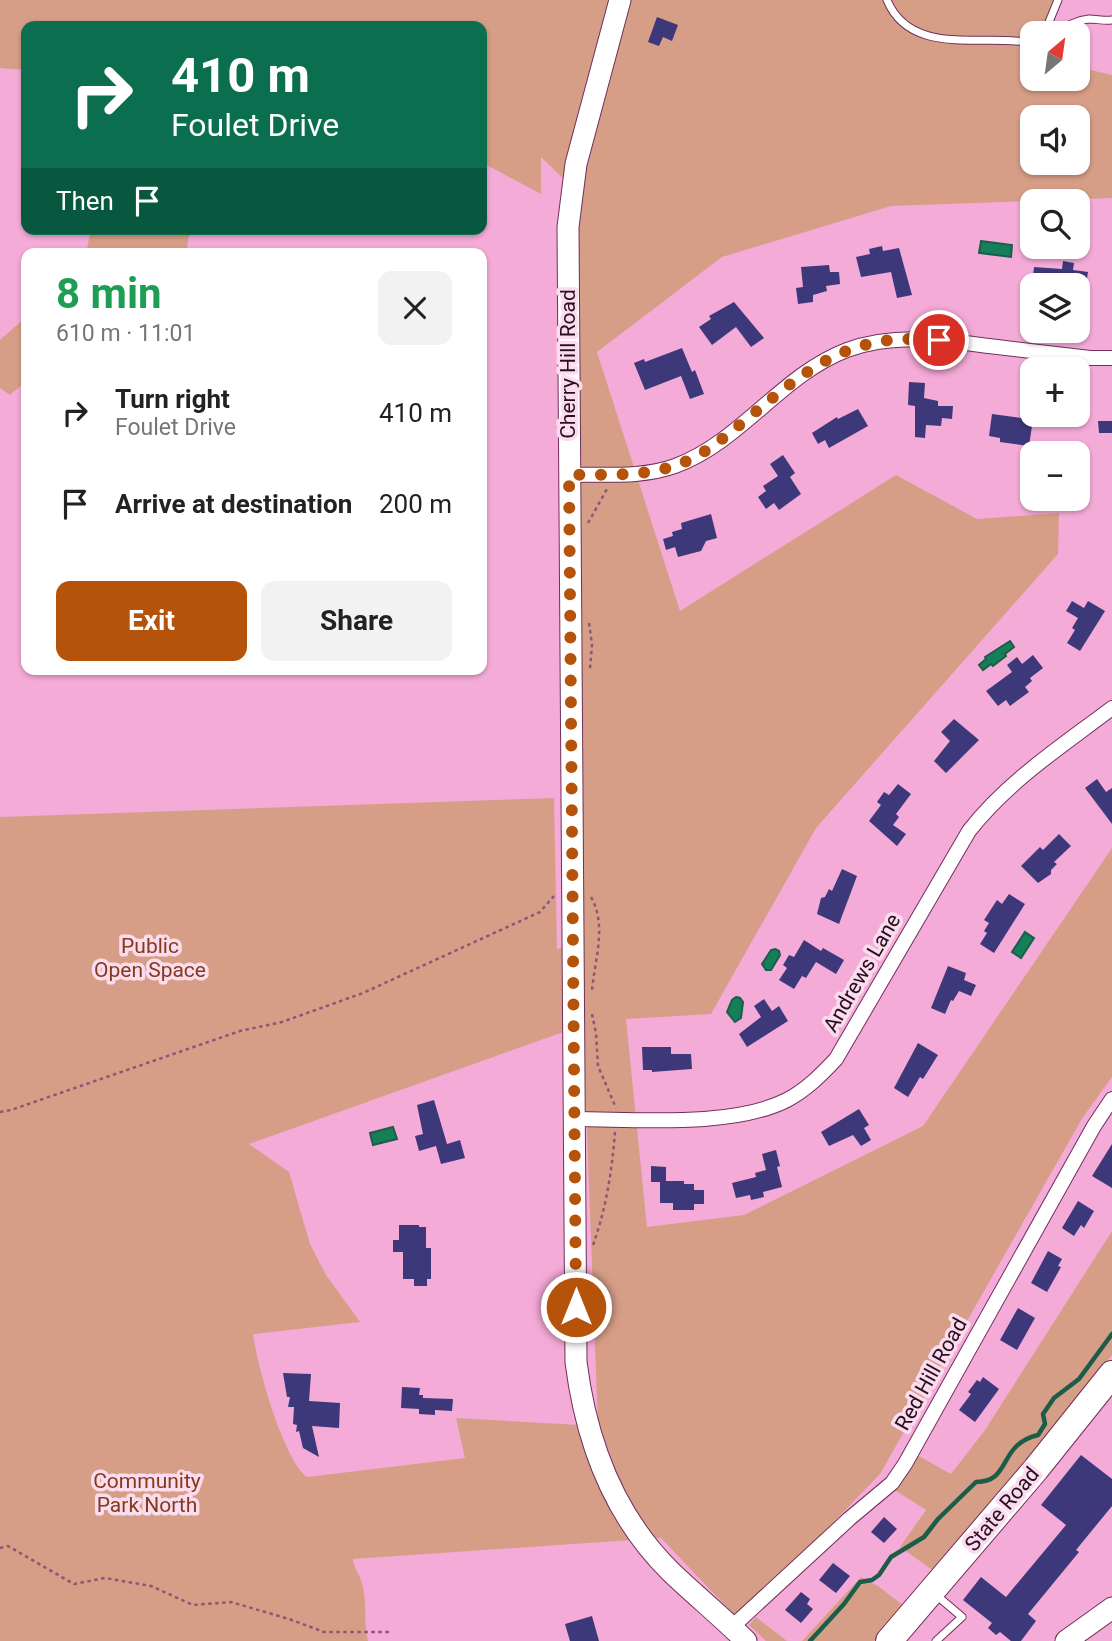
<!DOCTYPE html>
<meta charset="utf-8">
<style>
body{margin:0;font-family:Roboto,sans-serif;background:#f2f2f2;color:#222;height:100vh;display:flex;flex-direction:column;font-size:26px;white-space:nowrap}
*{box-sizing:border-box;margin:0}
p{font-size:23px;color:#767676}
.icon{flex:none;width:38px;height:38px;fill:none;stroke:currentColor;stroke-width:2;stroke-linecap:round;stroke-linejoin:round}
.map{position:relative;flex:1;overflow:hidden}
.side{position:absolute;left:21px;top:248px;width:466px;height:427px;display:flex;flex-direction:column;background:#fff;border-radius:14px;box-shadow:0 2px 5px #0004}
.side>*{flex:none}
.hud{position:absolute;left:21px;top:21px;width:466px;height:214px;border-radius:14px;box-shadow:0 2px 5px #0004;background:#0b6e4f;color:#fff;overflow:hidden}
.needle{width:46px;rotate:29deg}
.tools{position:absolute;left:1020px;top:21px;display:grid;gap:14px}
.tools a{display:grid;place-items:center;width:70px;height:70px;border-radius:14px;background:#fff;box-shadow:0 2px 5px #0004;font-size:35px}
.pin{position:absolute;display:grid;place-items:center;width:60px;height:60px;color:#fff;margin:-30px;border:4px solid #fff;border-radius:50%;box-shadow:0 2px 7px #0007}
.me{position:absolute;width:77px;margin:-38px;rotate:0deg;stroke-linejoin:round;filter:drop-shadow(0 0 5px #0008)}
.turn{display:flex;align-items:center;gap:24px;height:147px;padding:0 35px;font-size:32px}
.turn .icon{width:91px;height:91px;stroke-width:2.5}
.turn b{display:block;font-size:49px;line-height:60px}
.then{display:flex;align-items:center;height:66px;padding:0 35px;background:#0003;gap:14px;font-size:26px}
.round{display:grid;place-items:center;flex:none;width:74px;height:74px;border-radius:14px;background:#f2f2f2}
.summary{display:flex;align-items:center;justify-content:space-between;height:119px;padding:0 35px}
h1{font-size:42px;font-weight:700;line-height:52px;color:#1e9e55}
.cta{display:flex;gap:14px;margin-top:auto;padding:14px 35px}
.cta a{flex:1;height:80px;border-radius:14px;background:#b45309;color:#fff;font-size:28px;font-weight:700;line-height:80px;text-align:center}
.cta a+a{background:#f2f2f2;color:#222}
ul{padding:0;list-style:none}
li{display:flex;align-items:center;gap:21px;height:91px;padding:0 35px}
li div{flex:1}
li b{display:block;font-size:26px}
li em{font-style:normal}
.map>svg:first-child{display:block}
</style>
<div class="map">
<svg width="1112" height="1641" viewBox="0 0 1112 1641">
<rect width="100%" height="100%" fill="#f5abd8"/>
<g fill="#d79e87" fill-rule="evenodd">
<path d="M0 0H1059L1047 33H1032V79H1078V67L1112 75V198L891 206 722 257 597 352 680 611 896 475 977 519 1059 513 1058 554 816 828 711 1014 626 1019 647 1227 744 1215 923 1126 1112 848V1077L1083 1117 880 1474 739 1620 661 1538 353 1559C354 1568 358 1572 361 1580 368 1600 363 1621 368 1641H0V817L554 798 557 949 575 944 573 188 541 157V194L481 162V26H26V70L0 68ZM1032 117H1078V163H1032ZM583 1025 598 1426 456 1418 465 1458 307 1477C283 1459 257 1365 253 1334L360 1322 326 1275 310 1244 289 1172 249 1144Z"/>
<polygon points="91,229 190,229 186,254 86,254"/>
<polygon points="26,317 26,381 10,395 0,388 0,340"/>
<polygon points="1112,1231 1112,1355 934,1571 900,1547 926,1510 893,1489 915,1454 951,1474 985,1430"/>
<polygon points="861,1577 878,1586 904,1606 874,1641 802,1641"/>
<polygon points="756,1617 787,1641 766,1641 749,1625"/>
</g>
<g fill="#157f5a" stroke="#1b5d48" stroke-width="2">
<polygon points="981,241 1012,245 1011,257 979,253"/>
<polygon points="1010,641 1014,647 1005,654 1006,656 993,666 991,664 983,670 979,665 986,659 985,657"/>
<polygon points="1025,932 1034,938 1021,958 1012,952"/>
<polygon points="775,949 779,951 780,955 771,970 766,970 762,964 771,950"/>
<polygon points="736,997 740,998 743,1002 741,1018 735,1022 727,1012 732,1000"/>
<polygon points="393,1127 397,1139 373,1145 370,1133"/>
</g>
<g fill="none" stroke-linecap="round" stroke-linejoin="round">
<path stroke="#1b5d48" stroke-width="4.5" d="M810 1641 844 1604 860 1582 872 1580 879 1575 891 1557 924 1537 938 1519 976 1482C1012 1482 997 1445 1038 1435L1045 1424 1043 1414 1054 1398 1079 1379 1112 1334"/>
</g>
<g fill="#3c387a">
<polygon points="657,17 678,25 672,41 663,37 659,46 648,42"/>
<polygon points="882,246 883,251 899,248 912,295 897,298 891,272 861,277 856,257 870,254 869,249"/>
<polygon points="1063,261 1074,263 1073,270 1088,272 1086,285 1032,285 1034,267 1062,269"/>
<polygon points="829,265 830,272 839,272 840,284 826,286 827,291 813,295 813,302 798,304 796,288 803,287 801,267"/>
<polygon points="734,302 764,338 751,347 736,327 712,345 699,327 711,319 709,316"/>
<polygon points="682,348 692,372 695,370 704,394 690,399 681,376 645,390 634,363 644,359 645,362"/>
<polygon points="909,382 925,383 924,398 938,401 938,406 953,406 952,419 942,418 941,426 926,425 925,438 915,437 915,406 908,405"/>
<polygon points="1026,382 1032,383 1032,415 1037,415 1036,427 1032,426 1029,446 1000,442 1000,438 989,436 992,414 1021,418"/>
<polygon points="858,409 868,426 829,448 825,440 818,444 812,433 837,417 838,419"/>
<polygon points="1098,421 1112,421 1112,433 1099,433"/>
<polygon points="783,455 795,473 790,477 801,494 779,510 774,503 766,509 758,497 766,491 763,486 778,476 770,464"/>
<polygon points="711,514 717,538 706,541 701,551 678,557 675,547 666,550 663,539 673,536 672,532 682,529 681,523"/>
<polygon points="1072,601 1084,608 1088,601 1105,611 1080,651 1067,643 1075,630 1072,628 1078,618 1066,611"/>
<polygon points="1033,655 1043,668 1030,678 1032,681 1025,687 1029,692 1010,706 1006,700 998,706 986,691 1012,672 1007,665 1017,657 1022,664"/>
<polygon points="954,719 979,740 946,773 934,761 950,741 941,732"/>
<polygon points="1097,779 1106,792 1112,788 1112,824 1085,788"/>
<polygon points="898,784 911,794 896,814 899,817 893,825 906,834 897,846 869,821 881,805 877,802 884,792 889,795"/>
<polygon points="1059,834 1071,846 1054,862 1057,864 1051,870 1051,874 1038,883 1021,866 1040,847 1043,850"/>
<polygon points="842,869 857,876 839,924 817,914 821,898 825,897 829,889 832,891"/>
<polygon points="1009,894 1025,904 994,953 980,944 987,933 984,931 989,923 984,920 997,900 1002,904"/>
<polygon points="804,940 821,951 823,948 844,960 836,974 816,962 806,978 802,976 794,989 779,980 787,968 783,965 789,955 794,957"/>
<polygon points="948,966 966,973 964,980 976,985 971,996 959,991 953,1001 951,1000 945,1014 931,1008"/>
<polygon points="764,999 772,1011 779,1006 788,1021 747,1047 739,1034 761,1017 754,1006"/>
<polygon points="918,1043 938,1055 923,1079 920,1077 908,1097 894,1088"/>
<polygon points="642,1047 671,1047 671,1054 691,1054 692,1069 652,1072 652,1070 643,1070"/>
<polygon points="434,1100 447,1144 460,1140 465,1158 441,1164 436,1146 419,1151 415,1136 423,1134 417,1105"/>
<polygon points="859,1109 869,1125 864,1128 871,1140 861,1146 853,1135 829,1146 821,1132"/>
<polygon points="1112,1144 1112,1188 1092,1176"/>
<polygon points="776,1150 780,1166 777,1167 782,1187 763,1192 764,1197 751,1200 750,1195 736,1198 732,1183 756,1177 755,1173 766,1170 762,1154"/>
<polygon points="651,1166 666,1167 666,1181 684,1181 684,1184 694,1184 694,1190 704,1190 704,1204 694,1204 694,1210 673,1210 673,1203 660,1203 660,1182 651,1182"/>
<polygon points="1078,1201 1094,1211 1084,1228 1081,1225 1074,1236 1062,1228"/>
<polygon points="399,1225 419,1225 419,1227 426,1227 426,1248 431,1248 431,1279 427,1279 427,1286 414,1286 414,1279 403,1279 403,1252 393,1252 393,1240 399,1240"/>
<polygon points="1048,1251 1062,1259 1058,1266 1061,1267 1047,1292 1031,1283"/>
<polygon points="1018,1308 1035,1318 1017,1350 1000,1340"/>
<polygon points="283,1373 311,1374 309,1401 340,1403 339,1428 312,1426 319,1457 303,1448 299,1431 296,1432 297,1425 293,1424 294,1407 288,1407 290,1397 287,1397"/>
<polygon points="983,1377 999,1389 975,1422 959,1410 971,1394 968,1392 977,1380 980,1382"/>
<polygon points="402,1387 420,1388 419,1395 423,1395 423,1398 453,1399 452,1411 435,1410 435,1415 419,1414 419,1409 401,1408"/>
<polygon points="1081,1455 1112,1479 1112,1506 1076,1550 1079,1552 1028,1614 1036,1621 1021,1641 1011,1641 1000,1632 996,1635 988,1628 992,1623 963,1600 981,1577 1006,1597 1066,1525 1041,1505"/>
<polygon points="884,1517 897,1529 884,1543 871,1532"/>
<polygon points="833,1563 850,1576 836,1593 819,1580"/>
<polygon points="801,1592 810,1599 807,1604 813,1609 801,1623 785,1610"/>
<polygon points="592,1616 599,1641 570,1641 565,1624"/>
</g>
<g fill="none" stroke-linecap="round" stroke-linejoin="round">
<defs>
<g id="lane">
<path d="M887 0C911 58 985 33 1032 43"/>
<polyline points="1049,33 1049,22 1058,0"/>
<path d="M1056 33C1066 27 1076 20 1089 19 1097 19 1104 21 1112 20"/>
<polyline points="935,1594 962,1617 936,1641"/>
</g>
<g id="street">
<path d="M569 475C604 474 642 478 675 466 741 442 781 375 847 350 894 333 941 340 989 346 1023 350 1057 354 1090 358H1112"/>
<path d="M574 1119C636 1119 732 1128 787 1100 806 1090 821 1075 836 1059L969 831C1008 781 1062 746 1112 708"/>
<polyline points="732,1627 849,1519 892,1483 905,1464 1094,1126 1112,1099"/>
</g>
<g id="secondary">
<path d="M620 0 576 164 568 227 576 1362C586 1441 614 1516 671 1572 696 1596 722 1617 746 1641"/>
<polyline points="1066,1641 1112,1608"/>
</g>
<polyline id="highway" points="889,1641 1036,1469 1112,1374"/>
</defs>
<use href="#lane" stroke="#6f3059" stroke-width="9"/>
<use href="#street" stroke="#6f3059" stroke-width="16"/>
<use href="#secondary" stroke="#6f3059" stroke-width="23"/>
<use href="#highway" stroke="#6f3059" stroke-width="28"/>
<g stroke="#885876" stroke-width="2.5" stroke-dasharray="3.5 3.5" stroke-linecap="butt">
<polyline points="588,523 607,489"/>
<polyline points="589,623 592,645 590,669"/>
<path d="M591 897C607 925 595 959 592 990"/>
<polyline points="592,1014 596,1033 598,1066 616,1108"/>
<polyline points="0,1112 11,1110 240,1031 282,1022 363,993 540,912 554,896"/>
<path d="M593 1245C606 1209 612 1171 615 1132"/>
<polyline points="0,1548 8,1546 74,1584 105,1578 151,1586 193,1605 231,1602 289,1619 324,1632 392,1632"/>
</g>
<use href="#lane" stroke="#fff" stroke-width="7"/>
<use href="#street" stroke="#fff" stroke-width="14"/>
<use href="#secondary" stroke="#fff" stroke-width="21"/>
<use href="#highway" stroke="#fff" stroke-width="26"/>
</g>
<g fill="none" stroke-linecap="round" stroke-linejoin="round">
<path stroke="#b45309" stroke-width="12" stroke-dasharray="0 21.6" d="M576 1307 569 475C612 474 656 478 695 457 714 447 730 432 747 419 811 366 850 332 939 340"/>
</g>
<g text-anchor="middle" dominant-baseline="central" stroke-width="7" stroke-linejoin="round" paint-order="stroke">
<g font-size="21" fill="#280e1f" stroke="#fbdcee">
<text transform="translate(568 364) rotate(-90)">Cherry Hill Road</text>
<text transform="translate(862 973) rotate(-60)">Andrews Lane</text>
<text transform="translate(931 1374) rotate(-61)">Red Hill Road</text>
<text transform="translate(1002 1509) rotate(-50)">State Road</text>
</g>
<g font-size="21" fill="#853b1a" stroke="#fbdcee">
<text x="150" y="946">Public<tspan x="150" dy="24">Open Space</tspan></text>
<text x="147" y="1481">Community<tspan x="147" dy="24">Park North</tspan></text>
</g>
</g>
</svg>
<div class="tools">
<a><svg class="needle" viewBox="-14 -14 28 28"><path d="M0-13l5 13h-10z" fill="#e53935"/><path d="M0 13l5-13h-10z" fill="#767676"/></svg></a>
<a><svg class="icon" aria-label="sound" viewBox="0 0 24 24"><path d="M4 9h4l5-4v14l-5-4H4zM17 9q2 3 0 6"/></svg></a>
<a><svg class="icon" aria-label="search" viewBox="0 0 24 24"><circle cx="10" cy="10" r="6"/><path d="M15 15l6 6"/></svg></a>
<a><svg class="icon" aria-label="layers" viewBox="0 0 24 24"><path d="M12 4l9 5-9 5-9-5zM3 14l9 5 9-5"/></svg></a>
<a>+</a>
<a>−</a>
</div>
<div class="pin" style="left:939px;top:340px;background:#d93025"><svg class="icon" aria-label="arrive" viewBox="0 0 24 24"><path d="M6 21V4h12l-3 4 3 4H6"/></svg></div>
<svg class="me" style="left:576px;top:1307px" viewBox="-20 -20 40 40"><circle r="17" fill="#b45309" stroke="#fff" stroke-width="3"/><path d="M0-11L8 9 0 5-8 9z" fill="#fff"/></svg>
<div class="hud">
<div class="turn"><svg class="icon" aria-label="right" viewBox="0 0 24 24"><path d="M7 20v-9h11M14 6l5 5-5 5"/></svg><div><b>410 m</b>Foulet Drive</div></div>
<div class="then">Then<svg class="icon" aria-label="arrive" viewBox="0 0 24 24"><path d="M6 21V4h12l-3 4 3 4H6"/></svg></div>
</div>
<section class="side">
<div class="summary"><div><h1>8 min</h1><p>610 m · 11:01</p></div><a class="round"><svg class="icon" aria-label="close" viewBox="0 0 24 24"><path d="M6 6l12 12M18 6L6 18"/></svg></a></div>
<ul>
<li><svg class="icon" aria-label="right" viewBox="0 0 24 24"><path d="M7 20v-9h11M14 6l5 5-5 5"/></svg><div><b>Turn right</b><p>Foulet Drive</p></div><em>410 m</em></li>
<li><svg class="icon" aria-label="arrive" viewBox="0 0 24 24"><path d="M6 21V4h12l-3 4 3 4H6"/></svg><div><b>Arrive at destination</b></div><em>200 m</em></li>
</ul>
<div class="cta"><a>Exit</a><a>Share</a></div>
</section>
</div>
